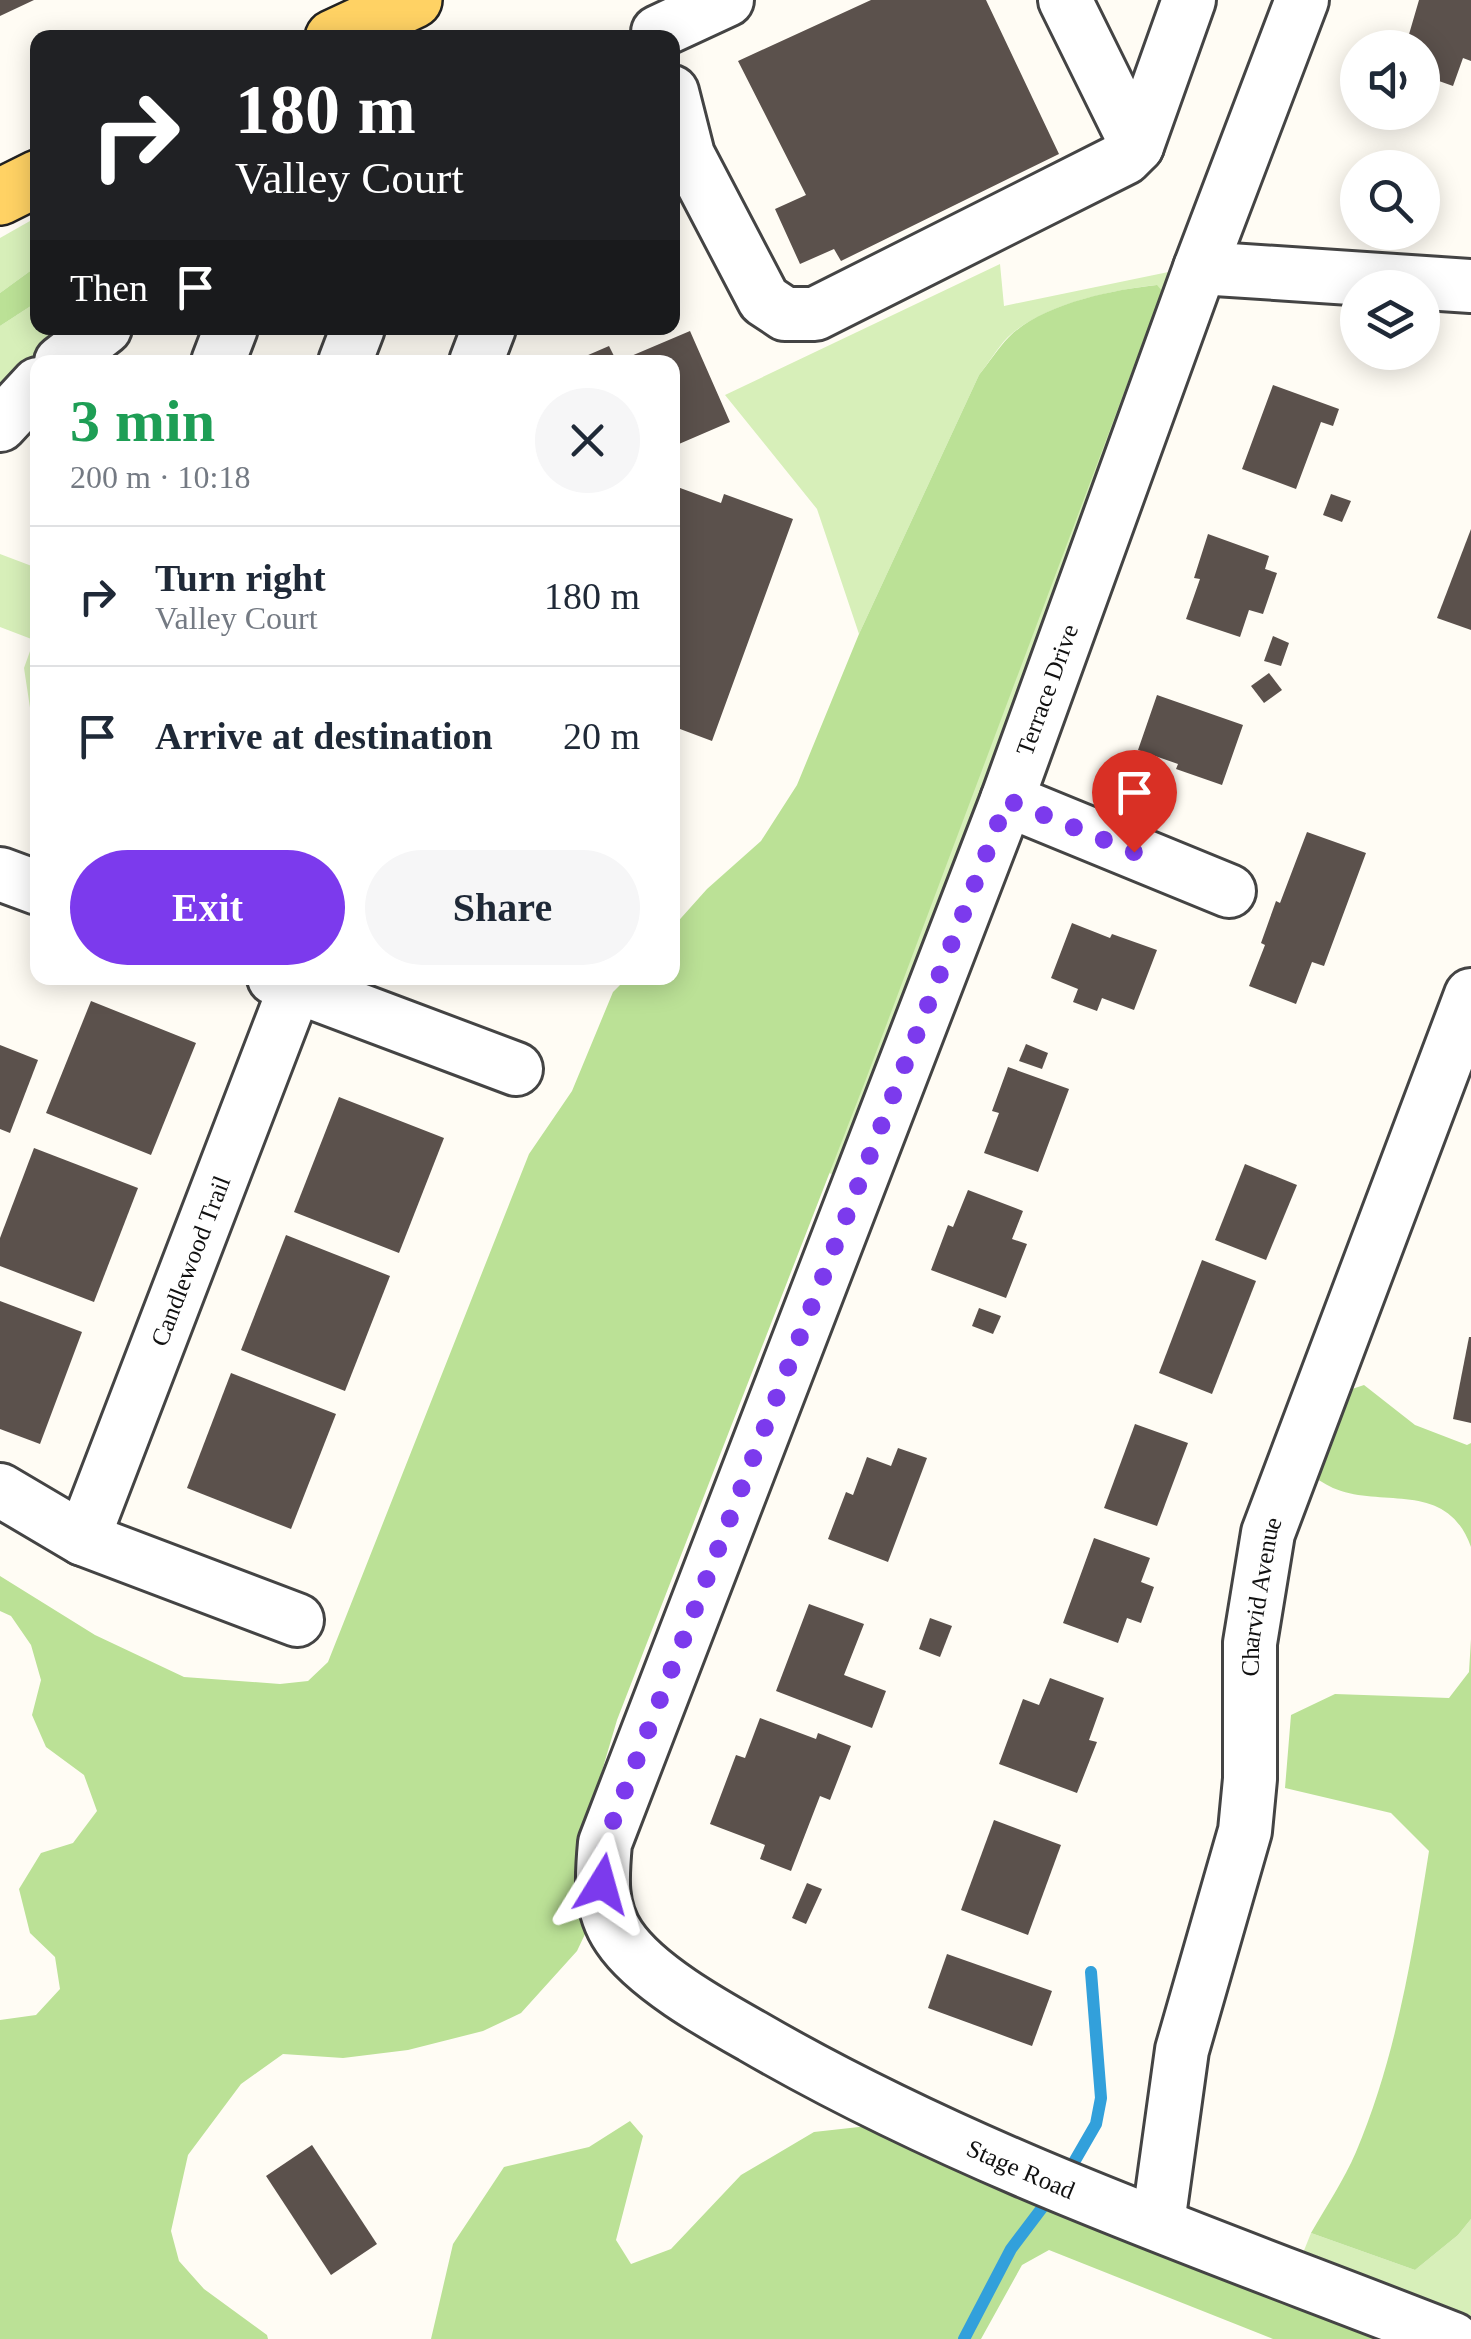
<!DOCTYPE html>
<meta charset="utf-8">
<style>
body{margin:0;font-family:Georgia,serif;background:#f6f6f7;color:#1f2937;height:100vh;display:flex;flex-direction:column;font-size:38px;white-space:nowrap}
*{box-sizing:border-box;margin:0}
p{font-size:32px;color:#747a83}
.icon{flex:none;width:55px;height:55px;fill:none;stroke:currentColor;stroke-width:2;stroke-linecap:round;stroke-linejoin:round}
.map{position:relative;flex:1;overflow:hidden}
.drawer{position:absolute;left:30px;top:355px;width:650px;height:630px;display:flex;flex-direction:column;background:#fff;border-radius:20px;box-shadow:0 5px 25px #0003}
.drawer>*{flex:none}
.top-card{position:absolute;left:30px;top:30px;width:650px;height:305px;border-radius:20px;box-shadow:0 5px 25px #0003;background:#202124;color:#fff;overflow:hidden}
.buttons{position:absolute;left:1340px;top:30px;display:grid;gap:20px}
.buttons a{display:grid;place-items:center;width:100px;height:100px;border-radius:50%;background:#fff;box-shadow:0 5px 25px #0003;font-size:50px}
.pin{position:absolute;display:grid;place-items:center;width:85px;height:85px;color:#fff;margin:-102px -42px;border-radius:50% 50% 50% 0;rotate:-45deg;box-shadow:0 0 10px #0007}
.pin .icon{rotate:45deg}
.me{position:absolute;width:110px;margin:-55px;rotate:8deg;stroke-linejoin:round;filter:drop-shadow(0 0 8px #0008)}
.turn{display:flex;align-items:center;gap:35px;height:210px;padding:0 40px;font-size:45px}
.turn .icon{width:130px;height:130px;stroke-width:2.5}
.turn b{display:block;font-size:70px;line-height:85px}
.then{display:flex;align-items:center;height:95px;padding:0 40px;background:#0003;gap:20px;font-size:38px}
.round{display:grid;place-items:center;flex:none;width:105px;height:105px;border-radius:52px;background:#f6f6f7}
.summary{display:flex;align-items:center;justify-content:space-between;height:170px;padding:0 40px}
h1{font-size:60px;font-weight:600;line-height:75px;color:#1e9e55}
.primary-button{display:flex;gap:20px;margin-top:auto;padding:20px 40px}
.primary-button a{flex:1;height:115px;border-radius:60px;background:#7c3aed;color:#fff;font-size:40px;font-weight:600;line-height:115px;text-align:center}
.primary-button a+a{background:#f6f6f7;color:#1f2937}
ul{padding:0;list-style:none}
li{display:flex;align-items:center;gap:30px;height:140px;padding:0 40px;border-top:2px solid #e0e1e3}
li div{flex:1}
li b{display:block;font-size:38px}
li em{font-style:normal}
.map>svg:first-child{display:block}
</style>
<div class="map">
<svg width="1471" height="2339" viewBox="0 0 1471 2339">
<rect width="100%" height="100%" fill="#fffcf4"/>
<g fill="#d7efb9">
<polygon points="37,217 37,266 0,293 0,238"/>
<path d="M1000 264 1004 306 1183 269 846 1180 829 1173 1156 285C1111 290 1042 305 1008 337 997 348 989 363 979 375L859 634 817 509 725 395Z"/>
<polygon points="37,302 38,328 73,328 0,393 0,326"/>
<polygon points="0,554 37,568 37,754 24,668 34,640 0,627"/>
<polygon points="1471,2219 1471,2325 1301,2258 1311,2233 1415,2270 1458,2235"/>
</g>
<g fill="#bbe196">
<polygon points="37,266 37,302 0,326 0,293"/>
<path d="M1157 285 1162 291 866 1079 617 1720 584 1832 578 1899 586 1932 577 1951 521 2013 483 2031 408 2050 343 2058 283 2054 241 2084 188 2155 171 2231 179 2261 204 2289 267 2335 268 2339H0V2020L36 2015 60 1989 55 1957 30 1933 19 1889 41 1853 73 1843 97 1811 84 1775 46 1747 32 1715 41 1680 31 1645 11 1616 0 1611V1576L95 1635 184 1677 280 1684 308 1681 328 1662 529 1154 572 1091 613 992 627 978H672L673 927 707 889 761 841 797 785 859 634 979 375C989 363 998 348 1009 337 1042 304 1111 290 1157 285Z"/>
<path d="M1364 1385 1415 1425 1467 1445 1471 1443V1547C1447 1479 1382 1509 1333 1488 1324 1484 1315 1477 1306 1472L1334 1395Z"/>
<path d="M1471 1639V2219L1458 2235 1415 2270 1311 2233C1326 2207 1344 2180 1356 2152 1396 2058 1413 1952 1429 1851L1391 1813 1285 1788 1291 1715 1335 1694 1449 1698 1469 1672Z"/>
<polygon points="630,2121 643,2136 616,2240 631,2264 671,2249 741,2175 814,2132 877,2125 1404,2339 1273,2339 1049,2250 1022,2265 981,2339 431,2339 453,2244 504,2167 589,2147"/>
</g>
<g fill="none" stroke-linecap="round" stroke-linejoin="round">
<g stroke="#32a0db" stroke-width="12">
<polyline points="1066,2176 1096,2124 1101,2098 1091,1972"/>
<polyline points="964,2339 1011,2249 1045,2204"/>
</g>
</g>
<g fill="#5b514c">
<polygon points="0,0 34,0 0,16"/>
<polygon points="871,0 986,0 1059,154 841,261 834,249 800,264 775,209 806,195 738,61"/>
<polygon points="1419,0 1471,0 1471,61 1463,58 1453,86 1422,75 1422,48 1405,48"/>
<polygon points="690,331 730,422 672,447 672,362 617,362"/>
<polygon points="609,346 617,362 572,362"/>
<polygon points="1273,385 1339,409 1333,426 1321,422 1296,489 1242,469"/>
<polygon points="672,485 721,503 724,494 793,519 712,741 672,726"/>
<polygon points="1331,494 1351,501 1342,522 1323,515"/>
<polygon points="1471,529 1471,630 1437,618"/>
<polygon points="1208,534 1269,556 1265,569 1277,573 1263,614 1249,610 1240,637 1186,619 1200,579 1194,578"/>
<polygon points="1273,636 1289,643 1281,666 1264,661"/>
<polygon points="1269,673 1282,690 1264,703 1251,686"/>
<polygon points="1157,695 1243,725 1222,785 1176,769 1178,764 1138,750"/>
<polygon points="1307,832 1366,853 1324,966 1312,962 1296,1004 1249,986 1265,945 1261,943 1276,901 1280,903"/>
<polygon points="1072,923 1110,938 1112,934 1157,950 1134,1010 1102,998 1097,1011 1073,1002 1078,989 1051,978"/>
<polygon points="91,1001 196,1043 151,1155 46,1113"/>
<polygon points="1026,1044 1048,1053 1042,1069 1019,1061"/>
<polygon points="0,1045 38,1060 10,1133 0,1129"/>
<polygon points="1008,1067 1069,1089 1038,1172 984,1153 999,1113 992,1111"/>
<polygon points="339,1097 444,1138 399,1253 294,1212"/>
<polygon points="34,1148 138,1188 94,1302 0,1266 0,1238"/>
<polygon points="1245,1164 1297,1185 1266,1260 1215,1240"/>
<polygon points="968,1190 1023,1211 1012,1239 1027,1244 1006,1298 931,1270 948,1225 953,1227"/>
<polygon points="286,1235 390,1276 345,1391 241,1350"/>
<polygon points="1202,1260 1256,1281 1212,1394 1159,1373"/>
<polygon points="0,1301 82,1332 40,1444 0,1429"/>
<polygon points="979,1308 1001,1316 993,1334 972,1326"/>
<polygon points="1469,1337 1471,1337 1471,1423 1453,1419"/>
<polygon points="231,1373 336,1414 291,1529 187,1488"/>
<polygon points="1135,1424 1188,1443 1157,1526 1104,1508"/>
<polygon points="898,1448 927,1458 888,1562 828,1539 846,1492 853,1495 867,1457 891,1466"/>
<polygon points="1094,1538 1150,1558 1141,1582 1154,1587 1141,1623 1127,1618 1118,1643 1063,1623"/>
<polygon points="809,1604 864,1624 844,1675 886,1691 872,1728 776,1691"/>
<polygon points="930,1618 952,1626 940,1657 919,1649"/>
<polygon points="1050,1678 1104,1698 1089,1740 1097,1742 1077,1793 999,1764 1023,1699 1039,1705"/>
<polygon points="760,1718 816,1739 818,1733 851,1746 830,1800 820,1796 791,1871 760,1859 765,1845 710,1824 736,1755 745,1758"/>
<polygon points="994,1820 1061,1845 1028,1935 961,1910"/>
<polygon points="807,1883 822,1889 806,1924 792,1918"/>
<polygon points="947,1954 1052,1991 1032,2046 928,2008"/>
<polygon points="312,2145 377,2244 331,2275 266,2176"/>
</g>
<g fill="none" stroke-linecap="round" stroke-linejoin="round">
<defs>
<g id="minor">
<polyline points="1065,0 1137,146"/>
<path id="s1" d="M1302 0 1200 268 1007 800 605 1843C602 1876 599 1908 619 1937 645 1976 711 2013 752 2036 972 2164 1217 2246 1453 2339"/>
<polyline points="658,32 727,0"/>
<polyline points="672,92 688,155 764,300 785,314 815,314 1125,158 1137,146 1189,0"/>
<polyline points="1200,268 1471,286"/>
<polyline points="61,362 105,328"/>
<polyline points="218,362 231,328"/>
<polyline points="345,362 358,328"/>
<polyline points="476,362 489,328"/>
<polyline points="0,425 38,384"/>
<polyline points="1007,800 1229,891"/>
<polyline points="0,874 38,888"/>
<polyline points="274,978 516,1069"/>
<polyline points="0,1490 83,1539 297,1620"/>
<path id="s2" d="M83 1539 296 985"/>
<path id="s3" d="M1158 2223 1182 2050 1245 1831 1250 1779V1643L1268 1533 1471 995"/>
</g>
<g id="major">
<polyline points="333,38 414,0"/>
<polyline points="0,197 38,178"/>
</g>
</defs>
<use href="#minor" stroke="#444" stroke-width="58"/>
<use href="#major" stroke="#222" stroke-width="60"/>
<use href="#minor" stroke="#fff" stroke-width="52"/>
<use href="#major" stroke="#ffd264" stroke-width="55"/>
</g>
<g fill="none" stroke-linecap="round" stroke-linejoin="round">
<polyline stroke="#7c3aed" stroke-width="18" stroke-dasharray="0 32.4" points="602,1884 605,1842 1007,800 1134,852"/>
</g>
<g text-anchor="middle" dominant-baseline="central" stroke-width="10" stroke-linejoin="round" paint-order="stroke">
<g font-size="25" fill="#111" stroke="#fff">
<text transform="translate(1047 690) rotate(-70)">Terrace Drive</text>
<text stroke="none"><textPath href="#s2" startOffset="298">Candlewood Trail</textPath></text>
<text stroke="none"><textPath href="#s3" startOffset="638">Charvid Avenue</textPath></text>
<text stroke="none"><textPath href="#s1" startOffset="2535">Stage Road</textPath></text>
</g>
</g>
</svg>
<div class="buttons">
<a><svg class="icon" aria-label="sound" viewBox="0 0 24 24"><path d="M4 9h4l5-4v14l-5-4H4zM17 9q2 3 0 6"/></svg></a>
<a><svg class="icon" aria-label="search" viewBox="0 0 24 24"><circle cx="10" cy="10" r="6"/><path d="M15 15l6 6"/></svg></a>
<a><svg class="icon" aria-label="layers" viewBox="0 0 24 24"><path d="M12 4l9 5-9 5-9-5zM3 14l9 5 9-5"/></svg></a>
</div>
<div class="pin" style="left:1134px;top:852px;background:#d93025"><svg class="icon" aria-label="arrive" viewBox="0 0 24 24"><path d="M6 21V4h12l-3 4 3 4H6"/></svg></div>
<svg class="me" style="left:602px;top:1884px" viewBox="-20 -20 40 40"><path d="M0-17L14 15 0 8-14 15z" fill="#7c3aed" stroke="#fff" stroke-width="4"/></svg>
<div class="top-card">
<div class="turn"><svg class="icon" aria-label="right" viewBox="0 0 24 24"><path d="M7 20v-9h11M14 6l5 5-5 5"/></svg><div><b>180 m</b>Valley Court</div></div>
<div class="then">Then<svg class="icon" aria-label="arrive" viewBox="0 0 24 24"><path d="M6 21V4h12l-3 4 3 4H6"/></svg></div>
</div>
<section class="drawer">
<div class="summary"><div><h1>3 min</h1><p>200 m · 10:18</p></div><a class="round"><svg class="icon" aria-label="close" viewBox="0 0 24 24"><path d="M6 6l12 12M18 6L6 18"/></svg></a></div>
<ul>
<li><svg class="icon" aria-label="right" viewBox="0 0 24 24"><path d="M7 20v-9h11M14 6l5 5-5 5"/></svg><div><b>Turn right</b><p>Valley Court</p></div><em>180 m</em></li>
<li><svg class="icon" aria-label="arrive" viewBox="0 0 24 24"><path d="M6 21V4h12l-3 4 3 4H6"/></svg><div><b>Arrive at destination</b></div><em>20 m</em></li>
</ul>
<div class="primary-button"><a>Exit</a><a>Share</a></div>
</section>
</div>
